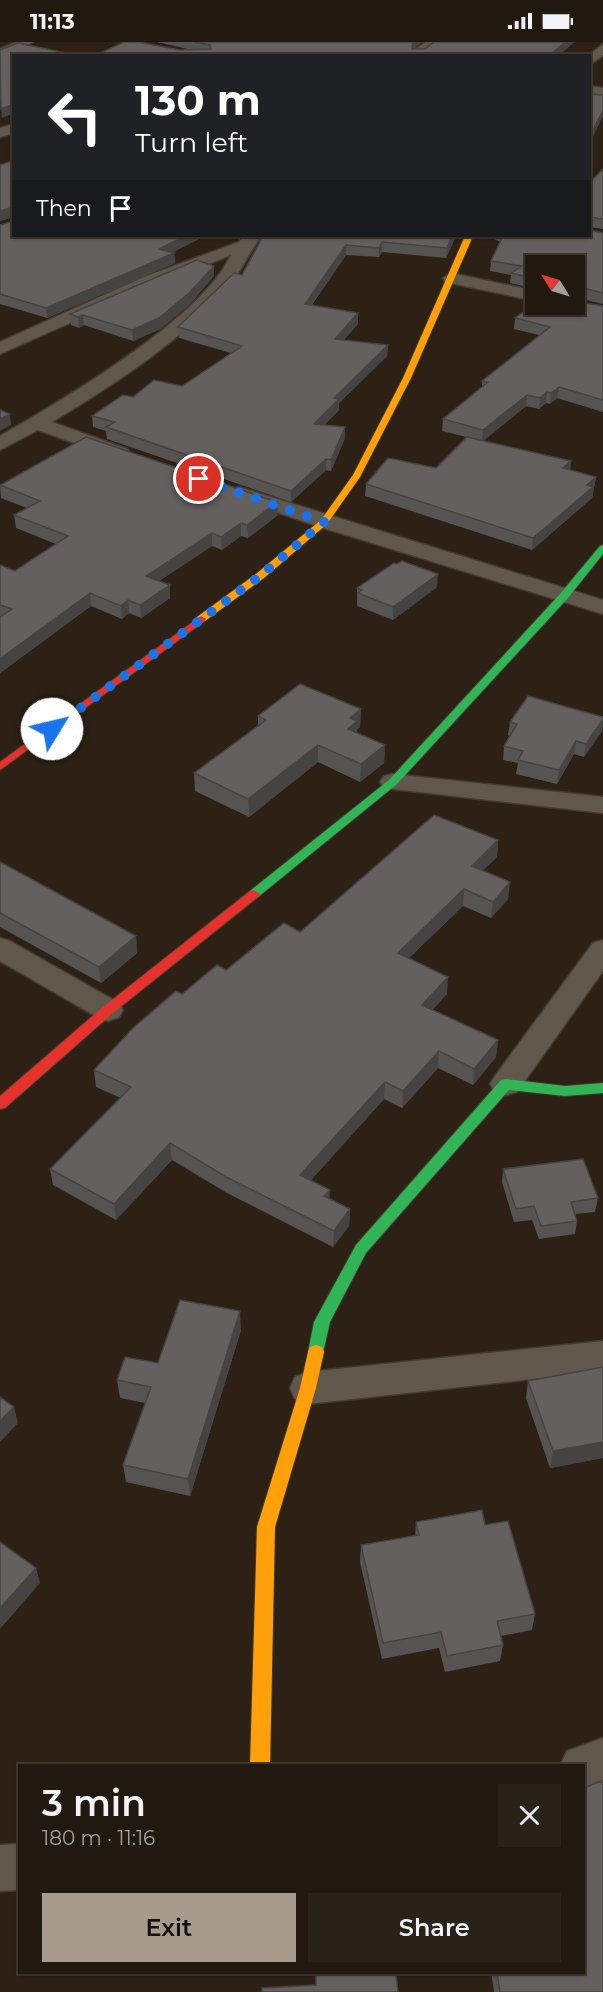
<!DOCTYPE html>
<meta charset="utf-8">
<style>
body{margin:0;font-family:Montserrat,sans-serif;background:#292218;color:#f1f3f6;height:100vh;display:flex;flex-direction:column;font-size:22px;white-space:nowrap}
*{box-sizing:border-box;margin:0}
p{font-size:20px;color:#a2a09e}
.icon{flex:none;width:33px;height:33px;fill:none;stroke:currentColor;stroke-width:2;stroke-linecap:round;stroke-linejoin:round}
.map{position:relative;flex:1;overflow:hidden}
.drawer{position:absolute;left:18px;top:1722px;width:567px;height:210px;display:flex;flex-direction:column;background:#21190f;border-radius:0px;box-shadow:0 2px 4px #0004,0 0 0 2px #3e382f}
.drawer>*{flex:none}
.guide{position:absolute;left:12px;top:12px;width:579px;height:183px;border-radius:0px;box-shadow:0 2px 4px #0004,0 0 0 2px #3e382f;background:#202124;color:#fff;overflow:hidden}
.needle{width:39px;rotate:307deg}
.fabs{position:absolute;left:525px;top:213px;display:grid;gap:12px}
.fabs a{display:grid;place-items:center;width:60px;height:60px;border-radius:0px;background:#21190f;box-shadow:0 2px 4px #0004,0 0 0 2px #3e382f;font-size:30px}
.pin{position:absolute;display:grid;place-items:center;width:51px;height:51px;color:#fff;margin:-26px;border:3px solid #fff;border-radius:50%;box-shadow:0 2px 6px #0007}
.me{position:absolute;width:66px;margin:-33px;rotate:54deg;stroke-linejoin:round;filter:drop-shadow(0 0 4px #0008)}
.turn{display:flex;align-items:center;gap:21px;height:126px;padding:0 24px;font-size:27px}
.turn .icon{width:78px;height:78px;stroke-width:2.5}
.turn b{display:block;font-size:42px;line-height:51px}
.then{display:flex;align-items:center;height:57px;padding:0 24px;background:#0003;gap:12px;font-size:22px}
.round{display:grid;place-items:center;flex:none;width:63px;height:63px;border-radius:0px;background:#292218}
.headline{display:flex;align-items:center;justify-content:space-between;height:102px;padding:0 24px}
h1{font-size:36px;font-weight:600;line-height:45px}
.primary-button{display:flex;gap:12px;margin-top:auto;padding:12px 24px}
.primary-button a{flex:1;height:69px;border-radius:0px;background:#a89b8e;color:#111;font-size:24px;font-weight:600;line-height:69px;text-align:center}
.primary-button a+a{background:#292218;color:#f1f3f6}
.status{display:flex;justify-content:space-between;align-items:center;height:42px;padding:0 30px;background:#21190f;direction:ltr}
.status svg{height:16px;fill:currentColor}
.map>svg:first-child{display:block}
</style>
<div class="status"><b>11:13</b><svg viewBox="0 0 49 12"><path d="M0 12V9h3v3zM5 12V6h3v6zM10 12V3h3v9zM15 12V0h3v12zM26 1h20v11H26zM47 4h2v5h-2z"/></svg></div>
<div class="map">
<svg width="603" height="1950" viewBox="0 0 603 1950">
<rect width="100%" height="100%" fill="#2c2114"/>
<g fill="none" stroke-linecap="round" stroke-linejoin="round">
<defs>
<g id="street">
<polygon points="16,0 33,0 0,15 0,7"/>
<polygon points="426,0 440,0 423,14 413,14 414,8"/>
<polygon points="603,2 603,13 590,23 588,14"/>
<polygon points="590,44 603,46 603,54 590,52"/>
<polygon points="14,82 14,91 0,95 0,86"/>
<path d="M244 194H261C250 209 243 226 231 241 184 298 115 342 52 380L127 407 130 411 127 415H113L38 388 0 408V394C63 358 201 277 231 213L156 243 0 312V300L144 235 239 200Z"/>
<polygon points="451,231 536,249 536,259 445,240 443,236"/>
<polygon points="239,445 603,558 603,572 317,484 232,455 229,451 232,447"/>
<polygon points="393,732 603,755 603,771 384,746 380,740 384,734"/>
<polygon points="0,896 10,899 119,961 123,968 119,975 108,979 97,975 0,919"/>
<polygon points="603,898 603,929 517,1050 506,1053 495,1050 490,1042 495,1034 593,901"/>
<polygon points="603,1299 603,1329 308,1362 295,1357 290,1346 295,1335 308,1330"/>
<polygon points="603,1696 603,1740 584,1745 584,1724 560,1724 567,1709"/>
<polygon points="20,1802 20,1848 0,1849 0,1803"/>
</g>
<g id="fast">
<polygon points="603,503 603,512 568,556 397,742 258,855 250,855 248,852 250,849 389,738 560,552 600,504"/>
<polygon points="506,1037 565,1044 603,1041 603,1051 565,1054 509,1048 366,1211 330,1280 322,1315 316,1317 310,1315 308,1310 314,1280 356,1203 501,1038"/>
</g>
<g id="slow">
<polygon points="465,194 473,194 411,336 360,435 327,482 264,536 205,579 197,579 197,575 256,532 321,478 353,433 403,336"/>
<polygon points="316,1303 322,1305 324,1310 316,1346 275,1485 270,1724 250,1724 257,1485 300,1346 308,1310 310,1305"/>
</g>
<g id="jam">
<polygon points="201,574 206,577 205,579 0,728 0,720"/>
<polygon points="254,848 260,852 258,855 113,971 5,1066 0,1067 0,1054 103,965 250,849"/>
</g>
</defs>
<use href="#street" stroke="#443a31" stroke-width="3"/>
<use href="#fast" stroke="#443a31" stroke-width="2"/>
<use href="#slow" stroke="#443a31" stroke-width="2"/>
<use href="#jam" stroke="#443a31" stroke-width="2"/>
<use href="#street" fill="#60584d" fill-rule="evenodd"/>
<use href="#fast" fill="#30b455" fill-rule="evenodd"/>
<use href="#slow" fill="#ff9f0a" fill-rule="evenodd"/>
<use href="#jam" fill="#e5322d" fill-rule="evenodd"/>
</g>
<g fill="#565353">
<polygon points="157,0 422,0 413,7 425,7 434,0 574,0 558,14 94,14 192,8"/>
<polygon points="603,127 603,187 590,185 590,140"/>
<polygon points="0,183 172,211 174,211 175,221 47,276 0,262"/>
<polygon points="603,191 603,262 574,255 574,224 536,224 536,247 510,241 511,233 490,229 491,219 500,200 489,194 590,194"/>
<polygon points="263,194 456,194 446,216 382,210 379,215 346,213 312,263 358,282 343,298 388,303 387,314 339,361 339,368 324,383 345,385 345,396 331,429 326,428 291,460 107,397 106,389 93,385 92,374 133,355 182,344 231,311 179,296 178,285 242,233"/>
<polygon points="214,234 190,262 160,287 133,299 84,283 79,286 71,283 70,272"/>
<polygon points="603,264 603,370 557,356 550,362 546,361 539,367 526,364 483,399 571,419 570,428 596,435 592,456 532,508 365,454 366,442 436,426 466,395 442,389 443,377 482,345 482,339 539,293 514,287 515,276"/>
<polygon points="0,443 278,473 248,496 241,494 222,508 212,504 159,539 170,556 141,576 129,571 122,577 91,564 0,631 0,523 15,529 56,502 16,486 14,473 27,466 1,456"/>
<polygon points="437,545 393,578 357,564 357,546"/>
<polygon points="361,667 360,685 357,687 357,691 385,703 384,721 360,740 318,720 249,775 195,749 194,731 258,684 258,674"/>
<polygon points="603,675 602,689 584,715 574,712 557,742 516,732 518,721 503,718 504,704 510,694 508,693 510,680"/>
<polygon points="498,798 497,815 483,828 508,857 491,876 463,864 409,916 447,952 432,968 498,998 496,1015 473,1043 438,1026 402,1066 384,1057 311,1138 329,1157 350,1167 349,1184 333,1205 227,1151 172,1118 116,1178 53,1143 50,1127 121,1056 96,1045 94,1028 182,952 300,890"/>
<polygon points="0,820 136,894 137,911 101,941 0,885"/>
<polygon points="503,1127 598,1156 595,1170 575,1172 577,1179 575,1192 539,1197 532,1178 514,1180 502,1140"/>
<polygon points="241,1288 190,1454 126,1440 123,1423 145,1361 120,1356 117,1338"/>
<polygon points="603,1325 603,1416 550,1426 526,1356 528,1339"/>
<polygon points="416,1480 485,1483 535,1572 532,1588 501,1594 503,1603 500,1619 445,1630 439,1606 382,1617 360,1520 361,1503 415,1494"/>
<polygon points="491,1930 584,1930 603,1950 494,1950"/>
</g>
<g fill="#464343">
<polygon points="413,0 422,0 413,6 411,14"/>
<polygon points="565,0 574,0 558,14 549,14"/>
<polygon points="14,62 14,71 2,76 1,67"/>
<polygon points="603,68 603,74 590,101 590,94"/>
<polygon points="14,165 14,175 0,179 0,169"/>
<polygon points="185,194 205,194 160,217 159,207"/>
<polygon points="452,194 456,194 446,216 447,206"/>
<polygon points="382,200 382,210 379,215 379,206"/>
<polygon points="346,203 346,213 305,272 305,262"/>
<polygon points="174,211 175,221 47,276 46,266"/>
<polygon points="214,224 214,234 190,262 160,287 133,299 132,288"/>
<polygon points="358,271 358,282 335,308 335,297"/>
<polygon points="83,273 84,283 79,286 78,275"/>
<polygon points="388,303 387,314 339,361 339,368 314,393 314,382 334,356"/>
<polygon points="559,345 557,356 550,362 551,351"/>
<polygon points="547,350 546,361 539,367 540,356"/>
<polygon points="527,353 526,364 482,400 483,388"/>
<polygon points="10,372 11,383 0,389 0,377"/>
<polygon points="345,385 345,396 331,429 331,418"/>
<polygon points="326,417 326,428 291,460 291,449"/>
<polygon points="571,419 570,431 563,426"/>
<polygon points="596,435 592,456 532,508 533,496"/>
<polygon points="277,460 278,473 248,496 247,483"/>
<polygon points="241,481 241,494 222,508 221,495"/>
<polygon points="212,491 212,504 147,547 146,534"/>
<polygon points="438,532 437,545 393,578 393,565"/>
<polygon points="170,543 170,556 141,576 140,563"/>
<polygon points="90,551 91,564 0,631 0,617"/>
<polygon points="128,558 129,571 122,577 121,564"/>
<polygon points="361,667 360,685 357,687 357,696 348,687 350,676"/>
<polygon points="603,677 602,689 584,715 586,702"/>
<polygon points="576,699 574,712 557,742 559,728"/>
<polygon points="318,703 318,720 249,775 248,757"/>
<polygon points="385,703 384,721 360,740 361,722"/>
<polygon points="498,798 497,815 471,840 472,824"/>
<polygon points="510,840 508,857 491,876 493,860"/>
<polygon points="464,847 463,864 397,927 398,911"/>
<polygon points="136,894 137,911 101,941 99,925"/>
<polygon points="448,935 447,952 421,980 422,963"/>
<polygon points="498,998 496,1015 473,1043 474,1027"/>
<polygon points="439,1009 438,1026 402,1066 403,1049"/>
<polygon points="385,1040 384,1057 300,1150 300,1133"/>
<polygon points="170,1101 172,1118 116,1178 114,1162"/>
<polygon points="330,1148 329,1164 324,1154"/>
<polygon points="350,1167 349,1184 333,1205 334,1189"/>
<polygon points="240,1269 241,1288 190,1454 188,1437"/>
<polygon points="14,1365 18,1381 0,1400 0,1379"/>
<polygon points="603,1400 603,1416 550,1426 553,1409"/>
<polygon points="36,1526 40,1541 0,1587 0,1566"/>
</g>
<g fill="#646060" stroke="#464343" stroke-width="1.5">
<polygon points="124,0 139,0 180,8 211,7 210,3 194,0 413,0 412,7 425,7 434,0 565,0 549,14 94,14"/>
<polygon points="18,1 81,14 14,14 14,62 1,67 0,8"/>
<polygon points="590,52 603,53 603,68 590,94"/>
<polygon points="14,118 14,165 0,169 0,123"/>
<polygon points="603,127 603,177 590,175 590,177 590,140"/>
<polygon points="14,179 14,194 185,194 159,207 174,211 46,266 0,252 0,183"/>
<polygon points="590,188 603,191 603,251 576,244 574,246 574,224 536,224 536,237 511,231 522,224 491,219 503,194 590,194"/>
<polygon points="263,194 452,194 447,206 382,200 379,206 346,203 305,262 358,271 335,297 388,303 334,356 339,357 314,382 345,385 331,418 326,417 291,449 106,385 115,380 92,374 123,353 133,355 154,338 182,344 242,304 178,285 234,231 242,233"/>
<polygon points="197,218 214,224 189,251 159,276 132,288 83,273 78,275 70,272"/>
<polygon points="574,259 603,264 603,358 559,345 551,351 547,350 540,356 527,353 483,388 443,377 488,340 482,339 550,285 515,276 536,261 536,262 574,262"/>
<polygon points="0,368 10,372 0,377"/>
<polygon points="86,395 277,460 247,483 241,481 221,495 212,491 146,534 170,543 140,563 128,558 121,564 90,551 0,617 0,575 12,567 0,563 0,523 15,529 68,494 14,473 40,459 0,443"/>
<polygon points="467,395 571,419 563,426 596,435 587,443 593,445 533,496 366,442 388,416 436,426"/>
<polygon points="402,519 438,532 393,565 358,551 362,548 357,546 394,521 397,522"/>
<polygon points="300,642 361,667 350,676 357,679 348,687 385,703 361,722 318,703 248,757 194,731 266,678 258,674"/>
<polygon points="528,654 603,675 603,677 586,702 576,699 559,728 518,718 523,709 504,704 517,682 510,680"/>
<polygon points="434,773 498,798 472,824 510,840 493,860 464,847 398,911 448,935 422,963 498,998 474,1027 439,1009 403,1049 385,1040 300,1133 330,1148 324,1154 350,1167 334,1189 226,1135 170,1101 114,1162 50,1127 131,1045 94,1028 133,986 176,949 182,952 217,923 226,928 284,881 300,890"/>
<polygon points="0,820 136,894 99,925 0,871"/>
<polygon points="583,1117 598,1156 571,1160 577,1179 541,1184 534,1164 516,1167 503,1127"/>
<polygon points="180,1258 240,1269 188,1437 123,1423 151,1345 117,1338 125,1315 158,1321"/>
<polygon points="603,1325 603,1400 553,1409 528,1339"/>
<polygon points="0,1355 14,1365 0,1379"/>
<polygon points="482,1468 485,1483 508,1479 535,1572 497,1579 503,1603 447,1614 441,1590 383,1601 361,1503 419,1493 416,1480"/>
<polygon points="0,1500 36,1526 0,1566"/>
<polygon points="601,1739 603,1743 603,1950 500,1950 497,1930 584,1930 584,1746"/>
<polygon points="316,1930 384,1930 384,1933 396,1933 398,1950 262,1950 262,1946 316,1943"/>
</g>
<g fill="none" stroke-linecap="round" stroke-linejoin="round">
<polyline stroke="#1a73e8" stroke-width="10" stroke-dasharray="0 18" points="52,687 260,534 324,480 199,437"/>
</g>
</svg>
<div class="fabs">
<a><svg class="needle" viewBox="-14 -14 28 28"><path d="M0-13l5 13h-10z" fill="#e53935"/><path d="M0 13l5-13h-10z" fill="#a2a09e"/></svg></a>
</div>
<div class="pin" style="left:199px;top:437px;background:#d93025"><svg class="icon" aria-label="arrive" viewBox="0 0 24 24"><path d="M6 21V4h12l-3 4 3 4H6"/></svg></div>
<svg class="me" style="left:52px;top:687px" viewBox="-20 -20 40 40"><circle r="19" fill="#fff"/><path d="M0-13L10 11 0 6-10 11z" fill="#1a73e8"/></svg>
<div class="guide">
<div class="turn"><svg class="icon" aria-label="left" viewBox="0 0 24 24"><path d="M17 20v-9H6M10 6l-5 5 5 5"/></svg><div><b>130 m</b>Turn left</div></div>
<div class="then">Then<svg class="icon" aria-label="arrive" viewBox="0 0 24 24"><path d="M6 21V4h12l-3 4 3 4H6"/></svg></div>
</div>
<section class="drawer">
<div class="headline"><div><h1>3 min</h1><p>180 m · 11:16</p></div><a class="round"><svg class="icon" aria-label="close" viewBox="0 0 24 24"><path d="M6 6l12 12M18 6L6 18"/></svg></a></div>
<div class="primary-button"><a>Exit</a><a>Share</a></div>
</section>
</div>
